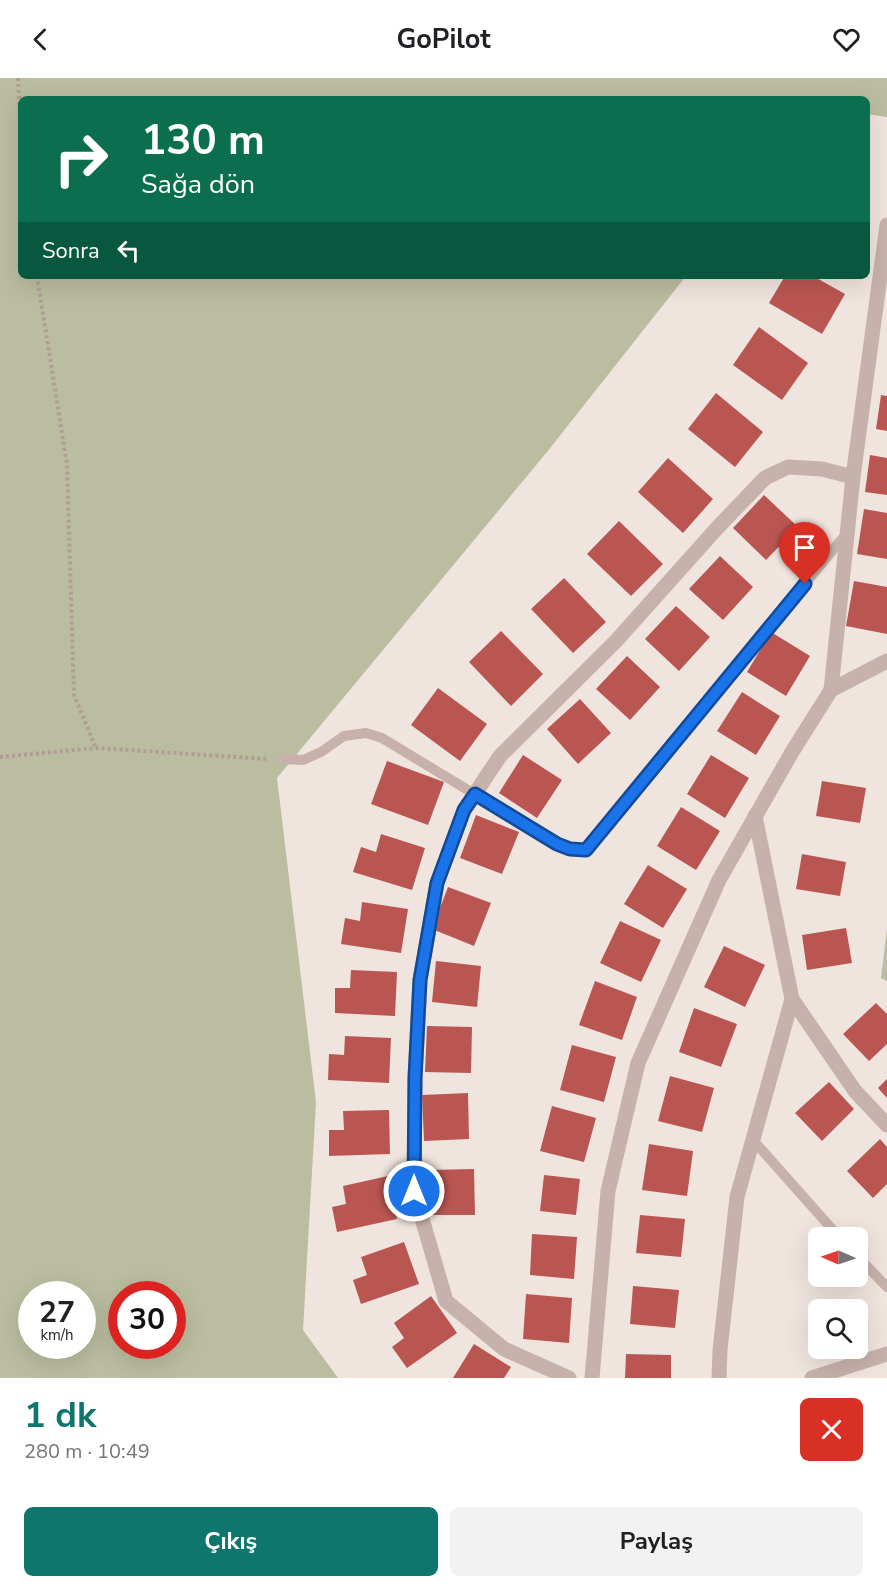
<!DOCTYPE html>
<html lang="tr">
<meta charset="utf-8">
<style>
body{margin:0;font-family:"Nunito Sans",sans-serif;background:#f2f2f2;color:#202124;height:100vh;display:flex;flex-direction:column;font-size:22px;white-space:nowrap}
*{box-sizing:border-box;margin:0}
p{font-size:20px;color:#757577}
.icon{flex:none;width:33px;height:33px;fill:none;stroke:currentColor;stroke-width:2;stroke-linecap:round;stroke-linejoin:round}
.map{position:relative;height:1300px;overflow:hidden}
.details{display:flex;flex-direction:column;background:#fff;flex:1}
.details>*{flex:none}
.banner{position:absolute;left:18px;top:18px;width:852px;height:183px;border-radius:9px;box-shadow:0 6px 24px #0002;background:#0b6e4f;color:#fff;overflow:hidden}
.needle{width:39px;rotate:272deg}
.controls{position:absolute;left:808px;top:1149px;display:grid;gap:12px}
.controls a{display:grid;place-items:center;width:60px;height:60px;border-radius:9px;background:#fff;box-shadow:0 6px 24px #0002;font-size:30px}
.speed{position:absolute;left:18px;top:1203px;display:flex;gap:12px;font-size:30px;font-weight:700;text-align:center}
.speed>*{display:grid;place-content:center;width:78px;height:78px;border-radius:50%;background:#fff;box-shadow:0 6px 24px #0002;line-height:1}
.speed small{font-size:15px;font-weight:400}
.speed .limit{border:9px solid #d22;background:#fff;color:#111}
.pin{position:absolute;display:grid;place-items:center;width:51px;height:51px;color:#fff;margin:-62px -26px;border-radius:50% 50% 50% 0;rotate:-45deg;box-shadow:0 0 6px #0007}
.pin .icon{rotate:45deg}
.me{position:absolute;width:66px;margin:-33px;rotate:0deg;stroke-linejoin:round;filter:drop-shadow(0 0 4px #0008)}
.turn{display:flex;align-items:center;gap:21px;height:126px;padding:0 24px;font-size:27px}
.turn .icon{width:78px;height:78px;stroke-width:2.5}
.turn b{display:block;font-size:42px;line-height:51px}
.then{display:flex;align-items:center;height:57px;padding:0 24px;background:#0003;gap:12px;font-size:22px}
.round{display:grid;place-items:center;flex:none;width:63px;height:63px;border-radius:9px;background:#f2f2f2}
.overview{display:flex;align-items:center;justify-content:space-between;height:102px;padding:0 24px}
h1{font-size:36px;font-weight:700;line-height:45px;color:#0f766e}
.cta{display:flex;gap:12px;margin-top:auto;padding:12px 24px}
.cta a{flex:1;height:69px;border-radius:9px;background:#0f766e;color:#fff;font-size:24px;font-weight:700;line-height:69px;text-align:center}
.cta a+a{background:#f2f2f2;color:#202124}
header{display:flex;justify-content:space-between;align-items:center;height:78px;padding:0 24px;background:#fff;font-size:27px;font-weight:700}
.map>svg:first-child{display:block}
</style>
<header><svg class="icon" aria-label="back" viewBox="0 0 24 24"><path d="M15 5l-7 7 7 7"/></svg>GoPilot<svg class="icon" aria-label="heart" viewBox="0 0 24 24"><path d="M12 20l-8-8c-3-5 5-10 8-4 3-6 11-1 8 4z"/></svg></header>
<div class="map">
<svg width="887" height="1300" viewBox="0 0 887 1300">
<rect width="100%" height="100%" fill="#f0e4de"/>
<g fill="#babd9f" fill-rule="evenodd">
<path d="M0 0H887V39L867 36V21H21V198H686L547 374 277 700 316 1024 303 1252 338 1300H0ZM32 1216H82V1268H32ZM122 1216H172V1268H122Z"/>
<polygon points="887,851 887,903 881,900"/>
</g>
<g fill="#ba5652">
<polygon points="785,198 813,198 845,216 822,256 769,225"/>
<polygon points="759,249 808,285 782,322 733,287"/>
<polygon points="716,315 763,354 735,389 688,351"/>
<polygon points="881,317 887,318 887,353 876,351"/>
<polygon points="870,377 887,380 887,417 865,414"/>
<polygon points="668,380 713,421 683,455 638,414"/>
<polygon points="764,417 798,449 766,482 733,450"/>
<polygon points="864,431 887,435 887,481 857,476"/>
<polygon points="619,443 663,486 631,518 587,476"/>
<polygon points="720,478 753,509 723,542 689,511"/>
<polygon points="564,500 606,544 573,575 531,531"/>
<polygon points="854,503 887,509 887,556 846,548"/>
<polygon points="676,528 710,559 679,593 645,561"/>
<polygon points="501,553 543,596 511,628 469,584"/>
<polygon points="771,554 810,578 786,618 747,594"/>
<polygon points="627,578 660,609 630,642 596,611"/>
<polygon points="438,610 487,646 460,683 411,647"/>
<polygon points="742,614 780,638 756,677 717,653"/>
<polygon points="580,621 611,655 578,686 547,651"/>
<polygon points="523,677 562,702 537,740 499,715"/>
<polygon points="711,677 749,700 725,740 687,716"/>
<polygon points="387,683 444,704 428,747 371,726"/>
<polygon points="822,703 866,710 860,745 816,738"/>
<polygon points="681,729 720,753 696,792 657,768"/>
<polygon points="476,737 519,754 502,796 460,780"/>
<polygon points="381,756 425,770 412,812 353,794 361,769 376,774"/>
<polygon points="802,776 846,784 840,818 796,811"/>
<polygon points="648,787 687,811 663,850 624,826"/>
<polygon points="448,809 491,825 474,868 432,851"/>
<polygon points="362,824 408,831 401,875 341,866 345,840 360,843"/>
<polygon points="620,843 661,862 641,904 600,885"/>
<polygon points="846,850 852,885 807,892 802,857"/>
<polygon points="724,868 765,887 745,929 704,909"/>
<polygon points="436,883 481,888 477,929 432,924"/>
<polygon points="351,892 397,894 395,938 335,935 335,910 350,910"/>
<polygon points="595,903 637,919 622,962 579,947"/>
<polygon points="876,925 887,936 887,966 869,983 843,956"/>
<polygon points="694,930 737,946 721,989 679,974"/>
<polygon points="427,948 472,949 471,995 425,994"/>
<polygon points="345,958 391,960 389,1005 328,1002 329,976 344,977"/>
<polygon points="572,967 616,979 604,1024 560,1012"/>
<polygon points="670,998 714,1010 702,1054 658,1043"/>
<polygon points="887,1001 887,1020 878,1010"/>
<polygon points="829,1004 854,1031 822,1063 795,1035"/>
<polygon points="468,1015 469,1061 424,1063 422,1017"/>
<polygon points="552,1028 596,1040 584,1084 540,1073"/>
<polygon points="389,1032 390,1076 329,1078 329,1052 344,1052 343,1033"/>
<polygon points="880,1061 887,1069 887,1106 873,1120 847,1093"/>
<polygon points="649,1066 693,1073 687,1118 642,1112"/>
<polygon points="474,1091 475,1137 429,1137 428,1092"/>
<polygon points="544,1097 580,1101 576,1137 540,1133"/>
<polygon points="388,1098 397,1141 337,1154 332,1129 346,1126 343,1108"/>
<polygon points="640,1137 685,1141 681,1179 636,1175"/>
<polygon points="532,1156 577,1159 574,1201 530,1197"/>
<polygon points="404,1164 419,1206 361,1226 353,1202 367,1197 361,1179"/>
<polygon points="633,1208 679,1212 675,1250 630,1246"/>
<polygon points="526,1216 572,1220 569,1265 523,1261"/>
<polygon points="431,1218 457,1255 407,1290 392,1269 404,1260 394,1245"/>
<polygon points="474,1266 511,1289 504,1300 453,1300"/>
<polygon points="626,1276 671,1277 671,1300 625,1300"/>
</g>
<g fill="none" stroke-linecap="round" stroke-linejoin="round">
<g stroke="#b29c95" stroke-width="4" stroke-dasharray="3 3" stroke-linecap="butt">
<polyline points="18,0 21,56"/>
<polyline points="37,198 67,387 74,617 96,670"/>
<polyline points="0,679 96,670 269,681"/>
</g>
<g stroke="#c7b2ab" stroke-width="10">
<polyline points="282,681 303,682 321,674 344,658 366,655 382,660 557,766 570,771 586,772 733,592 847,455"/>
<polyline points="753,1062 840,1160"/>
<polyline points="858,1179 887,1209"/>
</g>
<g stroke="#c7b2ab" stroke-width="15">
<polyline points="831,612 853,399 887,147"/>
<polyline points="755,738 792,921 855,1013 887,1047"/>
<polyline points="569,1300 504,1271 446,1223 414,1113 415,1000 420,902 437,805 464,732 500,678 616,563 718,449 765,400 788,389 822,391 853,399"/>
<polyline points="592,1300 608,1113 638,985 719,802 792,674 831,612 887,583"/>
<polyline points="719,1300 720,1272 737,1119 792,921"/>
<polyline points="812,1300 887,1276"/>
</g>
</g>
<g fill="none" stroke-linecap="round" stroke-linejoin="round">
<defs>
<polyline id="route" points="414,1113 415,1000 420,902 437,805 464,732 475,716 557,766 570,771 586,772 805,506"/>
</defs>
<use href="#route" stroke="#114b97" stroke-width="15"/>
<use href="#route" stroke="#1a73e8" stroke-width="10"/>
</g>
</svg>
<div class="controls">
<a><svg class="needle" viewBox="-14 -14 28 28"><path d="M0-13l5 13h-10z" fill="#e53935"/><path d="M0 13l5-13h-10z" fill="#757577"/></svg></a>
<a><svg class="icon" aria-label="search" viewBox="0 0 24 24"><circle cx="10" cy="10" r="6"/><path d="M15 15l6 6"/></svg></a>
</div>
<div class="speed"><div>27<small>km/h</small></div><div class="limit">30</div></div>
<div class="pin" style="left:805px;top:506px;background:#d93025"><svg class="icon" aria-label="arrive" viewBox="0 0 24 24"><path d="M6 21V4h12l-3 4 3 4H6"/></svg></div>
<svg class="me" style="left:414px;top:1113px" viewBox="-20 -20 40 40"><circle r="17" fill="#1a73e8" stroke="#fff" stroke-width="3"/><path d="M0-11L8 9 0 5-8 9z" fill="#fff"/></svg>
<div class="banner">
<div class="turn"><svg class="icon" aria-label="right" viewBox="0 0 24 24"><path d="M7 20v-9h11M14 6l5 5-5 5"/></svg><div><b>130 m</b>Sağa dön</div></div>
<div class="then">Sonra<svg class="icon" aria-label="left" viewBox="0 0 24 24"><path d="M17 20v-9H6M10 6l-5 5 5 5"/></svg></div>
</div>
</div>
<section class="details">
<div class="overview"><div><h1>1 dk</h1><p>280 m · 10:49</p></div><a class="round" style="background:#d93025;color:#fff"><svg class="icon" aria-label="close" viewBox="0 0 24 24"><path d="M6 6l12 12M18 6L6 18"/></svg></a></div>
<div class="cta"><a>Çıkış</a><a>Paylaş</a></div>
</section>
